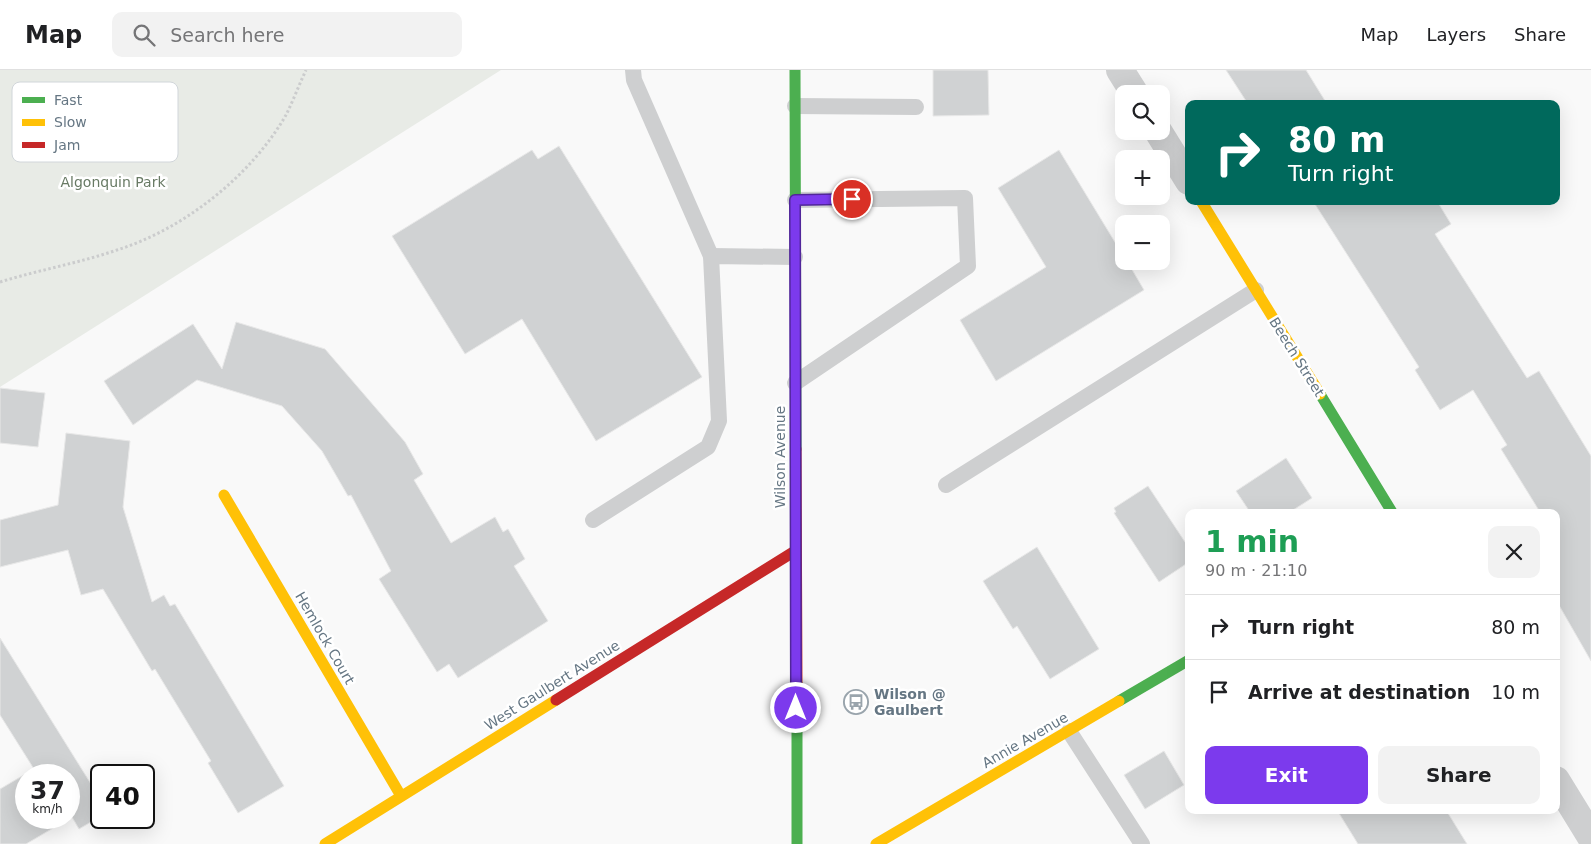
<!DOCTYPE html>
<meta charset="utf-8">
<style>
body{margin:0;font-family:"DejaVu Sans",sans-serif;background:#f2f2f2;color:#202124;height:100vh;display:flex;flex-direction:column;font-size:19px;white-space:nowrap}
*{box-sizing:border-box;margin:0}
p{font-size:16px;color:#757577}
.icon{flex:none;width:28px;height:28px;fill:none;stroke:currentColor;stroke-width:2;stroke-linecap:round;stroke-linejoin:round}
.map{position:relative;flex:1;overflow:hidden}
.side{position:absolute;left:1185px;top:439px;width:375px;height:305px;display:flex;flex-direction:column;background:#fff;border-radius:10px;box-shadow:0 5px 20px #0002}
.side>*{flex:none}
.top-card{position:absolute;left:1185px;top:30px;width:375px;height:105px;border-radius:10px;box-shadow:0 5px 20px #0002;background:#00695c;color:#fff;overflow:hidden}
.buttons{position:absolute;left:1115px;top:15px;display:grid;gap:10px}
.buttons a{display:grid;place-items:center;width:55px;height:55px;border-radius:10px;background:#fff;box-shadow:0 5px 20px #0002;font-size:25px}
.speed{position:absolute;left:15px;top:694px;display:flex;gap:10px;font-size:25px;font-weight:700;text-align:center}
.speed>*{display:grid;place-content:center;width:65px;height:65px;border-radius:50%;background:#fff;box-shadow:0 5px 20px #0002;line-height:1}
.speed small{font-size:12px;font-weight:400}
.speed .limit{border:2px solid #111;border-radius:8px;background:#fff;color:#111}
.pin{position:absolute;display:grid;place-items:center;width:42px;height:42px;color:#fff;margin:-21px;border:2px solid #fff;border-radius:50%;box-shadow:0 1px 5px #0007}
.me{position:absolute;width:55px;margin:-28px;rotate:0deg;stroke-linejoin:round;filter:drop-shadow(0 0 4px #0008)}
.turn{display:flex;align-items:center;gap:18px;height:105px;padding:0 20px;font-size:22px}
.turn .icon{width:65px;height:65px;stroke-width:2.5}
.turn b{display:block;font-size:35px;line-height:42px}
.round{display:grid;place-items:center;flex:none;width:52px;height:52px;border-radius:10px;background:#f2f2f2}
.head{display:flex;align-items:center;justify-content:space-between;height:85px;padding:0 20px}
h1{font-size:30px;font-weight:800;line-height:38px;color:#1e9e55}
.button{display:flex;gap:10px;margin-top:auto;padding:10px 20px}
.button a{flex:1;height:58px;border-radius:10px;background:#7c3aed;color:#fff;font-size:20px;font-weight:800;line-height:58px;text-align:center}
.button a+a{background:#f2f2f2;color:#202124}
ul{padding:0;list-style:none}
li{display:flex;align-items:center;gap:15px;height:65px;padding:0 20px;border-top:1px solid #e0e0e0}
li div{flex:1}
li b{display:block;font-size:19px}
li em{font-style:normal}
header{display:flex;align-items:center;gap:30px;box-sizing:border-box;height:70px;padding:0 25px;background:#fff;border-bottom:1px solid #e0e0e0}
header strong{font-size:24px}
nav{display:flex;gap:28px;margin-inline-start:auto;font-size:18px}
.search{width:350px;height:45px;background:#f2f2f2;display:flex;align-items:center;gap:12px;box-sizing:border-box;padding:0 18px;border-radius:10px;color:#757577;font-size:19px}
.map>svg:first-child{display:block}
</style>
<header>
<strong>Map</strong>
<div class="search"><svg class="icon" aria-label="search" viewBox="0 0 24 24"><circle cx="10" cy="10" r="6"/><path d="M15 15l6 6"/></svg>Search here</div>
<nav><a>Map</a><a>Layers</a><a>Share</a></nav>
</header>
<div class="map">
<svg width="1591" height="774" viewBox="0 0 1591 774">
<rect width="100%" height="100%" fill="#f9f9f9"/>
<polygon fill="#e8ebe6" points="0,0 501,0 0,317"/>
<g fill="#d0d2d3" stroke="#e8e8e8" fill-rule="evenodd">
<polygon points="933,0 988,0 989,45 933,46"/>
<polygon points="1226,0 1306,0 1327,34 1248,34"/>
<polygon points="559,76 702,307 596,371 522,249 465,284 392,166 532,80 538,89"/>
<polygon points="1059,80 1124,187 1124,191 1127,191 1144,220 996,311 960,250 1046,197 998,118"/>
<polygon points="1313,131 1437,131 1451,154 1435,164 1527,308 1539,301 1591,386 1591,591 1556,530 1556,442 1540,442 1501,379 1507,375 1473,320 1440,340 1415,300 1419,297"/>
<polygon points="236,252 325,279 405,372 423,404 414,410 451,473 495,447 503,462 508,459 525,489 514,496 548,551 458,608 449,594 437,602 379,509 391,501 351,425 348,426 322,381 282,336 197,310 133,355 104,311 193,254 222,299"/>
<polygon points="0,318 45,323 38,377 0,373"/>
<polygon points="66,363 130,371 123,437 152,532 164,525 170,536 175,534 284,716 238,743 208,693 211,691 155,599 152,601 103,519 81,525 68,480 0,497 0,450 58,435"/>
<polygon points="1286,388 1312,428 1290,442 1250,442 1236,421"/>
<polygon points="1148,416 1189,478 1189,492 1159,512 1114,443 1116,442 1114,438"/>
<polygon points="1037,477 1099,579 1050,609 1017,556 1013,559 983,511"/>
<path d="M0 568 101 730V746L79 759 72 747 26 774H0V719L34 699 0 645ZM26 705H69V748H26Z"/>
<polygon points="1164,681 1184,715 1145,739 1124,705"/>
<polygon points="1337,740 1446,740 1467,774 1358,774"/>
</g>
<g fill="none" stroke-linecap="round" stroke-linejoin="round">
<path stroke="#cbcccd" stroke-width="3" stroke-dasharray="2.5 2.5" stroke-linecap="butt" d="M0 212C39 200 79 193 117 180 184 159 251 106 286 45 293 31 299 15 306 0"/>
<g stroke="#cecfd0" stroke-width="16">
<polyline points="633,0 634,10 711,186"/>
<polyline points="795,36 916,37"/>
<polyline points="795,130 965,128 968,196 795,313"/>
<polyline points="946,415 1256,220"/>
<polyline points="593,450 708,377 719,351 711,186 795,187"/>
<polyline points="1069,661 1142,774"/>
</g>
<g stroke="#cecfd0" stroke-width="28">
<polyline points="1120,0 1135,24"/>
<polyline points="1158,61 1189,111"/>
<polyline points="1556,710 1591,767"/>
</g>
<g stroke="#4caf50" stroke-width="11">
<polyline points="795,0 796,379"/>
<polyline points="1320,324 1392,442"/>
<polyline points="797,614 797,774"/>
<polyline points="1119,631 1189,590"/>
</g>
<g stroke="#ffc107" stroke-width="11">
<polyline points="1201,131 1320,324"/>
<polyline points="224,425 401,726"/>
<polyline points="325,774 556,630"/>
<polyline points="876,774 1119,631"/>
</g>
<g stroke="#c62828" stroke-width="11">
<polyline points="796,379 797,614"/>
<polyline points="556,630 795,481"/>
</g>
</g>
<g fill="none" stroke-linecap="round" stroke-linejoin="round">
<defs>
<polyline id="route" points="796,638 795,130 852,129"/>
</defs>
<use href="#route" stroke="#51269a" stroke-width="12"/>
<use href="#route" stroke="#7c3aed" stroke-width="9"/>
</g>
<defs>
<symbol id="bus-ring" viewBox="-11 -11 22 22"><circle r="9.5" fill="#fff" stroke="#99a4ac" stroke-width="1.5"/><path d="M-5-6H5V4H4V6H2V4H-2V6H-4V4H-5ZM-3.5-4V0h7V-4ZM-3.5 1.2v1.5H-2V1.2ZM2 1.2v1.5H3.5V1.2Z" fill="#99a4ac"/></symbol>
</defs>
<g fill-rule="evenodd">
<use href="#bus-ring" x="842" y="618" width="28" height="28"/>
</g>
<g text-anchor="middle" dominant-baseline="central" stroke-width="5" stroke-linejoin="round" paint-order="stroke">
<g font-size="14" fill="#687a64" stroke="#fff">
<text x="113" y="112">Algonquin Park</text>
</g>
<g font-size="14" fill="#657683" stroke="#fff">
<text transform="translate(1297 287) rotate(58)">Beech Street</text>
<text transform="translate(780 387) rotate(-90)">Wilson Avenue</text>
<text transform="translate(325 568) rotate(60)">Hemlock Court</text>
<text transform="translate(552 615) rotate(-32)">West Gaulbert Avenue</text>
<text transform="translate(1025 670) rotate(-30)">Annie Avenue</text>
</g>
<g font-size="14" font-weight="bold" fill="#657683" stroke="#fff" text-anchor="start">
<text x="874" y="624">Wilson @<tspan x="874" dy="16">Gaulbert</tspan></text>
</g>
</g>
<rect x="12" y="12" width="166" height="80" rx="8" fill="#fff" stroke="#d1d6da" stroke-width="1"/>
<rect x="22" y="27" width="23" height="6" fill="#4caf50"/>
<rect x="22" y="49" width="23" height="7" fill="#ffc107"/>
<rect x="22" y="72" width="23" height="6" fill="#c62828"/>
<g font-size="14" fill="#657683">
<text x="54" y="35">Fast</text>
<text x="54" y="57">Slow</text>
<text x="54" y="80">Jam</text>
</g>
</svg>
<div class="buttons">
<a><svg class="icon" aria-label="search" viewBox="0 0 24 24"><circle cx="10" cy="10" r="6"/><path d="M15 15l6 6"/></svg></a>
<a>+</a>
<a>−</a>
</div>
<div class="speed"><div>37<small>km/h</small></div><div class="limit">40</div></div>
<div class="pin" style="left:852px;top:129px;background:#d93025"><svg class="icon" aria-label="arrive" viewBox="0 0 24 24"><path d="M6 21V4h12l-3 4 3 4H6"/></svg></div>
<svg class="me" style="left:796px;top:638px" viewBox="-20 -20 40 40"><circle r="17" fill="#7c3aed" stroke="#fff" stroke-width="3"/><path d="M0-11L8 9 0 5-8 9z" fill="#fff"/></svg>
<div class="top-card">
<div class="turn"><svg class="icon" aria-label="right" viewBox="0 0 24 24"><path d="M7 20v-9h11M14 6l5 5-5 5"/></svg><div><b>80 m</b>Turn right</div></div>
</div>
<section class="side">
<div class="head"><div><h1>1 min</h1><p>90 m · 21:10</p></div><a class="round"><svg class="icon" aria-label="close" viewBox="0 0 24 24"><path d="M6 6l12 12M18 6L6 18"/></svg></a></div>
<ul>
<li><svg class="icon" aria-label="right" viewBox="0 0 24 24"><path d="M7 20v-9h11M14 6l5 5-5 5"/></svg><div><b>Turn right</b></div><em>80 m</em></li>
<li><svg class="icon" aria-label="arrive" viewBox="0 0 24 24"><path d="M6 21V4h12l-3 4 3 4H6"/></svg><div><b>Arrive at destination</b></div><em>10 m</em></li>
</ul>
<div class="button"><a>Exit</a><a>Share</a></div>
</section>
</div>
